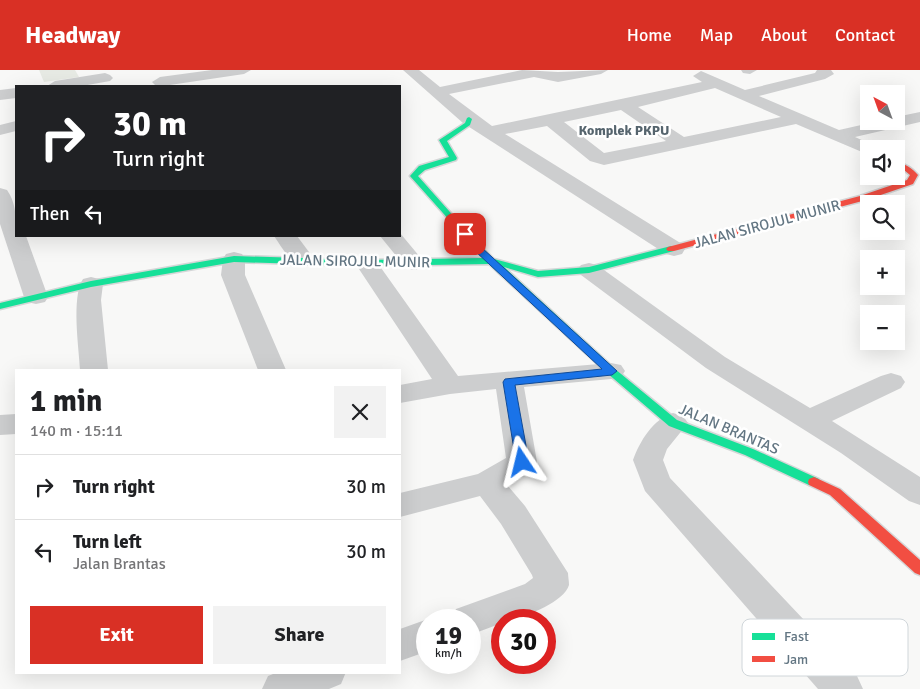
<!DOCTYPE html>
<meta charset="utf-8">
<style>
body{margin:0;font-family:Signika,sans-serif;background:#f2f2f2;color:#202124;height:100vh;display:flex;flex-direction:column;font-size:19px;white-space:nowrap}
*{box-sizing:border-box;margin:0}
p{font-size:16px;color:#757577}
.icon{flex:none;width:28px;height:28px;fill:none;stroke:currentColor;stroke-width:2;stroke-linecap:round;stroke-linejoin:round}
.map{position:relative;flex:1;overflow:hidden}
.sheet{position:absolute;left:15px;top:299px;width:386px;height:305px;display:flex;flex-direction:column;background:#fff;border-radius:0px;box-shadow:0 5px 20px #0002}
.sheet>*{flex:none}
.top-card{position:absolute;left:15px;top:15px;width:386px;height:152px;border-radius:0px;box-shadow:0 5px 20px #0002;background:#202124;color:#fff;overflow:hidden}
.needle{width:32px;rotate:319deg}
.buttons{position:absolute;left:860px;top:15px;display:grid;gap:10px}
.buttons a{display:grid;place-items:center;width:45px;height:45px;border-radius:0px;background:#fff;box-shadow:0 5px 20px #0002;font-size:25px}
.speed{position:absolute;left:416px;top:539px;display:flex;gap:10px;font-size:25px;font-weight:700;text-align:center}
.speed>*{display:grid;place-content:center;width:65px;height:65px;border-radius:50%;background:#fff;box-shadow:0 5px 20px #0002;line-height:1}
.speed small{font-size:12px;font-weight:400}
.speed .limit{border:8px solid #d22;background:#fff;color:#111}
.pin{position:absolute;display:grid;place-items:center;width:42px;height:42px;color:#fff;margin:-21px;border-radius:10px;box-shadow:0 2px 8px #0006}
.me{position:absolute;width:55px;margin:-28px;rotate:350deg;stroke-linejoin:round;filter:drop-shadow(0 0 4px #0008)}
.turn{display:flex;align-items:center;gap:18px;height:105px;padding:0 15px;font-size:22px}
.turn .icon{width:65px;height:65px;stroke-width:2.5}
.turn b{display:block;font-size:35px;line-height:42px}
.then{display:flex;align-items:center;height:48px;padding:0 15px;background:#0003;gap:10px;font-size:19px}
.round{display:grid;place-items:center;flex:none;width:52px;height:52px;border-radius:0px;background:#f2f2f2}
.headline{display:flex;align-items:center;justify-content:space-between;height:85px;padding:0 15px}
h1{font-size:30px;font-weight:800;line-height:38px}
.action{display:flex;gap:10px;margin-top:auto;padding:10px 15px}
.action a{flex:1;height:58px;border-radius:0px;background:#d93025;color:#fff;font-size:20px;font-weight:800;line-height:58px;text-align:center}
.action a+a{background:#f2f2f2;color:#202124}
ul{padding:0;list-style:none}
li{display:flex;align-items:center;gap:15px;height:65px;padding:0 15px;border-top:1px solid #e0e0e0}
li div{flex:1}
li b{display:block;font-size:19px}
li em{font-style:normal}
header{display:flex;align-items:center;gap:30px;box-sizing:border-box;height:70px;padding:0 25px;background:#d93025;color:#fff}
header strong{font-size:24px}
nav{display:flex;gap:28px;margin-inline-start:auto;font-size:18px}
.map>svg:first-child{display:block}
</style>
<header>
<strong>Headway</strong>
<nav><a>Home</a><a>Map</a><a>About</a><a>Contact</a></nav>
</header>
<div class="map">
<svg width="920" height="619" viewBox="0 0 920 619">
<rect width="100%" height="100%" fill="#f8f8f7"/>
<polygon fill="#e7eae4" points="39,0 75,0 79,7 44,12"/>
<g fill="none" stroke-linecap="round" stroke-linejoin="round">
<defs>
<polygon id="fast" points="469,47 472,49 470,55 447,71 457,88 456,90 425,100 418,106 481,177 494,189 538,201 589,197 671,176 674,177 674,181 589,203 538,207 504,197 615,299 677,350 753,379 819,409 820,412 819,415 809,415 745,385 669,356 607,303 489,194 366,196 234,192 91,217 0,239 0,233 91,211 234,186 366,190 483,188 410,106 419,96 449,87 439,70 465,53 467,48"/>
<g id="jam">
<path d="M896 91C905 94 912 98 918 105L913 114 866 130 674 181H668L666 179 668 177 860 126 907 110 910 105 904 100 896 96Z"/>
<polygon points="814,407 840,419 920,490 920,505 915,503 830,425 809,415 808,412 809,409"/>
</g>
</defs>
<use href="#fast" stroke="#d5d6d7" stroke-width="3"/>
<use href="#jam" stroke="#d5d6d7" stroke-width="3"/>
<g fill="#cdcecf" fill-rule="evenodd">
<polygon points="212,0 251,0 244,4 163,16 155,15 152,12 160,7"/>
<path d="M403 0H419L440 17 522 0 558 2 608 0 601 4 558 12 534 7 449 24 492 56 702 12 693 6 701 1 745 20 815 3 817 0H831L834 4 825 9 759 26 839 60 879 51H896V47L920 42V52L855 67 875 76 877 79H869V85L796 54 604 95 590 91 547 56 505 64 682 174 685 179 682 184 674 186 666 184 463 53ZM715 18 781 47 684 67 638 37ZM621 40 666 71 604 83 564 52Z"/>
<polygon points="741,0 757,0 750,4 743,3"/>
<polygon points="105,3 110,5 113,8 110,11 82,16 47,16 55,11"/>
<polygon points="16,18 16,28 0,30 0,20"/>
<polygon points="16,51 16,61 0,65 0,55"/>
<path d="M0 118 7 120C17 134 16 150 16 166H26L48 227 45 232 36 234 27 232 24 227 0 154Z"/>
<polygon points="400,163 425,193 422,198 414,200 406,198 380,166 400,166"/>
<path d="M274 166H297L315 190 312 195C293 200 284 180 274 166Z"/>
<polygon points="234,182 242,184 245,189 245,205 286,300 258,300 221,205 223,189 226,184"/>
<path d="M366 186 374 188 458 306 611 293 621 295 625 301 621 307 611 309 524 317 537 392 533 400 508 416 525 436 568 503C568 506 569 511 569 515 564 533 520 550 502 550V553L470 565V550H450L456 539 525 514 533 508 532 505 501 454 480 426 400 447V423L478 404 506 388 496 319 450 324 400 333V315L432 309 355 193 358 188Z"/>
<polygon points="589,193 597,195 725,287 810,338 881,306 891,303 901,306 905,312 901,318 832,351 920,407 920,435 909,431 841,383 706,298 581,205 577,200 581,195"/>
<path d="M91 207 99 209 103 214 101 230 108 300H80C79 278 71 227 83 209Z"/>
<path d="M673 343 683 346 688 353 667 379 663 390 670 408 857 606 863 619H818L645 421 633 390C640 371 653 349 673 343Z"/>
<polygon points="16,344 16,364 0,365 0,345"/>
<polygon points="428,549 431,550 428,550 428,581 400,591 400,559"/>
<polygon points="278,602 346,602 341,614 329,619 262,619 268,606"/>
</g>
<use href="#fast" fill="#16e098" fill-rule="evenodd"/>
<use href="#jam" fill="#f24e42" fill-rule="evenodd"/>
</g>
<polygon fill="#1a73e8" stroke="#114b97" points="462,162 469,162 481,177 617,301 612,305 515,315 529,392 522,396 516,392 503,312 505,309 602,299 475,181 461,164"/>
<g text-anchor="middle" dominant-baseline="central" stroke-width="5" stroke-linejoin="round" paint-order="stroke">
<g font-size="14" font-weight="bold" fill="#55646d" stroke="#fff">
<text x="624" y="60">Komplek PKPU</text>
</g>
<g font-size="15" fill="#637683" stroke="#fff">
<text transform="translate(767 154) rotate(-15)">JALAN SIROJUL MUNIR</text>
<text transform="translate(355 191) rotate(1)">JALAN SIROJUL MUNIR</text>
<text transform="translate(729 359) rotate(23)">JALAN BRANTAS</text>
</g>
</g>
<rect x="742" y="549" width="166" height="57" rx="8" fill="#fff" stroke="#d0d6da" stroke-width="1"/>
<rect x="752" y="563" width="23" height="7" fill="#16e098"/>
<rect x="752" y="586" width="23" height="6" fill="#f24e42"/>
<g font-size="14" fill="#637683">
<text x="784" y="571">Fast</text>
<text x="784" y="594">Jam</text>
</g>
</svg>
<div class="buttons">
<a><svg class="needle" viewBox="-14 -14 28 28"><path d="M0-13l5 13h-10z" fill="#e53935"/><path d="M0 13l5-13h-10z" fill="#757577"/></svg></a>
<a><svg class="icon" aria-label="sound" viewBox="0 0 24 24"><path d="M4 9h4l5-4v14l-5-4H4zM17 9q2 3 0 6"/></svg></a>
<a><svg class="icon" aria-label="search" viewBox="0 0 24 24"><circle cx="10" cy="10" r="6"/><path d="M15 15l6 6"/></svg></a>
<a>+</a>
<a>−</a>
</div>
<div class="speed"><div>19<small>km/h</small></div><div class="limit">30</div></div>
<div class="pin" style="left:465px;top:164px;background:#d93025"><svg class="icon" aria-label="arrive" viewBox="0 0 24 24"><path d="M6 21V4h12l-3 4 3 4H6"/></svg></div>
<svg class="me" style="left:522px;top:392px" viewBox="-20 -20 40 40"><path d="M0-17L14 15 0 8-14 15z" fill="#1a73e8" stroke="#fff" stroke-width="4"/></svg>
<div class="top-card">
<div class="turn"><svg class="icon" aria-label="right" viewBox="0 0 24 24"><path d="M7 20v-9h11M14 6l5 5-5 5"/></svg><div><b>30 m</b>Turn right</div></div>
<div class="then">Then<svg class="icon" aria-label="left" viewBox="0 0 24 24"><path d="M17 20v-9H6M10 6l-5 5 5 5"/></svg></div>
</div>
<section class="sheet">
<div class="headline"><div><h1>1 min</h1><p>140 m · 15:11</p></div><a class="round"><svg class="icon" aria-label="close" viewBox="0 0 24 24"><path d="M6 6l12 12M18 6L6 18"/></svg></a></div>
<ul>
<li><svg class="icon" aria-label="right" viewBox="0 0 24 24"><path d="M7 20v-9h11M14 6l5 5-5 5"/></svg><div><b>Turn right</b></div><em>30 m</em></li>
<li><svg class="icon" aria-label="left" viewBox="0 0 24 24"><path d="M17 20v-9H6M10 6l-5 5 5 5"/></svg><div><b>Turn left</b><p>Jalan Brantas</p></div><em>30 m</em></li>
</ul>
<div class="action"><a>Exit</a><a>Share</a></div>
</section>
</div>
